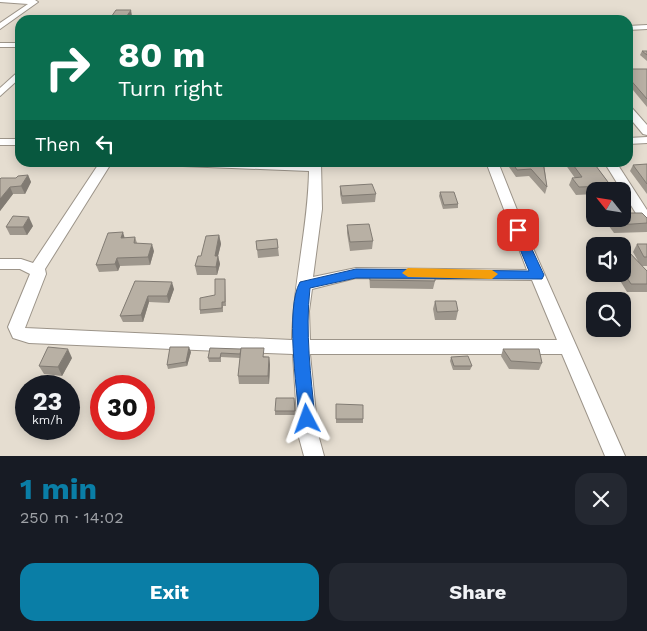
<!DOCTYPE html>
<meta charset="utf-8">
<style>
body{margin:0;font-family:"Work Sans",sans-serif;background:#242831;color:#f1f3f6;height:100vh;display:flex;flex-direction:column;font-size:19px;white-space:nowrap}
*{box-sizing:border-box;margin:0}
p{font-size:16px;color:#9ea1a6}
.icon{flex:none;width:28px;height:28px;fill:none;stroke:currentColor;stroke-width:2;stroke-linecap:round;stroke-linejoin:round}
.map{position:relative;height:456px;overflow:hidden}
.sheet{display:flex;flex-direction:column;background:#171b24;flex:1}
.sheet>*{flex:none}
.banner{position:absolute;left:15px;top:15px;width:618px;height:152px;border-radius:15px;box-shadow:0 2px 12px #0003;background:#0b6e4f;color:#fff;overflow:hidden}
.needle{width:32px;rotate:300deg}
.buttons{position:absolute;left:586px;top:182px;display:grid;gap:10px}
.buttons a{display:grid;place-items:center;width:45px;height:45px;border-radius:10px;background:#171b24;box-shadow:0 2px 12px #0003;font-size:25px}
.speed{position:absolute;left:15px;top:375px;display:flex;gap:10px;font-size:25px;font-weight:700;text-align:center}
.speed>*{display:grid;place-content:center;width:65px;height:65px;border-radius:50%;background:#171b24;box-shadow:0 2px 12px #0003;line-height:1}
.speed small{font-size:12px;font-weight:400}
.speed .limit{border:8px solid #d22;background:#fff;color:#111}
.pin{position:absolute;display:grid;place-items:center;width:42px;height:42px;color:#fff;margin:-21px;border-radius:10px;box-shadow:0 2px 8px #0006}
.me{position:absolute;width:55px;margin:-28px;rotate:356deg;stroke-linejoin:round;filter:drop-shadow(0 0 4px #0008)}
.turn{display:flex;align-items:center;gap:18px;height:105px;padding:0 20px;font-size:22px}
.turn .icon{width:65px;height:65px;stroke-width:2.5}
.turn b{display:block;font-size:35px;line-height:42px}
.then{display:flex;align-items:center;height:48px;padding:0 20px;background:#0003;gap:10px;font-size:19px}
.round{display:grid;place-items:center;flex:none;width:52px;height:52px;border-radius:15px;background:#242831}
.overview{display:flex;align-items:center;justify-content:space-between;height:85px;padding:0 20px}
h1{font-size:30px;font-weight:700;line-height:38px;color:#0a7ea6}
.action{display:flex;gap:10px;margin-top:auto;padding:10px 20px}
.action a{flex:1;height:58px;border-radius:15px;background:#0a7ea6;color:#fff;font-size:20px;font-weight:700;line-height:58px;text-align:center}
.action a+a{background:#242831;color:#f1f3f6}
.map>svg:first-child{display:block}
</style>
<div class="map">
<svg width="647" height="456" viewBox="0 0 647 456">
<rect width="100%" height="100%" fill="#e5ddd0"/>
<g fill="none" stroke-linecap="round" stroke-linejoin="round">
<defs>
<g id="minor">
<polygon points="0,0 35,0 38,2 0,29 0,23 28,4 0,2"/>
<polygon points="647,25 647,29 628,30 628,26"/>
<rect x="0" y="43" width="20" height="4"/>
<polygon points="20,70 20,78 0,96 0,88"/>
<polygon points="628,107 632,108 647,125 647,135 643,134 628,116"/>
<polygon points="647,137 647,143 628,144 628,138"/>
<rect x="0" y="139" width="20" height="6"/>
<path d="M100 162H112L45 269 46 274 25 328 292 340C293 283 308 229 309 171L183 166 177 162H321L322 209 313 277 356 268 527 270 486 162H498L525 230 625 456H605L562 354H310L318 434 324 456H304L298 434 293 354 29 343 13 338 8 327 30 274 20 269H0V259H21L33 263ZM356 278 532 280 557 340H310L309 311 312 289Z"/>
<polygon points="604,162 616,162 647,210 647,224 642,223"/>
</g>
</defs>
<use href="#minor" stroke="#9c9489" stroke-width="2"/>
<use href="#minor" fill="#fff" fill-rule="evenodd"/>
</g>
<g fill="#9e978d">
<polygon points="642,51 647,51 647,61 640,55"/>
<polygon points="628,69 647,69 647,107 628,84"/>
<polygon points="510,162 593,162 611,186 609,191 595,191 595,194 576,195 569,185 572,178 575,178 565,164 544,163 547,187 545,194 529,176 516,177 509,167"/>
<polygon points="647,164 647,194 630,171 633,165"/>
<polygon points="28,175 31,182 25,194 13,194 0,211 0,179 16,178"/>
<polygon points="340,186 376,194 375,202 342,204 340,194"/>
<polygon points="440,192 458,204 458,208 443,209 439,196"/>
<polygon points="647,218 647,232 614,233 606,222 608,219"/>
<polygon points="347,225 373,241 372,249 350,251 347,233"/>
<polygon points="33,226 27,235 10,235 6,227"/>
<polygon points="219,235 221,244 218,256 220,264 217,275 197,275 195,266 201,256"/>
<polygon points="135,237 137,243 154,251 150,265 120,266 118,271 99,272 96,265 125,238"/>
<polygon points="277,239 279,256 258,258 256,241"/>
<polygon points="637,244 647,244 647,266 642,266 647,271 647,292 627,292 616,274 622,274 622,249 638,261 633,252"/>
<polygon points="369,272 435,281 433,289 370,288"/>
<polygon points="225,279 226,306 223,306 223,312 200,314 200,310 215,295"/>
<polygon points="135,281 174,289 169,303 149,302 143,322 123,322 120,316"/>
<polygon points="435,301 458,311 456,320 435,320 433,309"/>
<polygon points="210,348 269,357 270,365 269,384 239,384 238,376 240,358 221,357 221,362 209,362 208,358"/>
<polygon points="503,349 542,363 539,370 509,369 501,356"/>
<polygon points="191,352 187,366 168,369 167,365"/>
<polygon points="451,357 472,366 470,370 453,370 450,361"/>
<polygon points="72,358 62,376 44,374 39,366"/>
<polygon points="294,398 295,415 275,415 275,411"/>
<polygon points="336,404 363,419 363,423 336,423"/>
</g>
<g fill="#817b73">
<polygon points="131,10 132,16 129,20 124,20"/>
<polygon points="28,175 31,182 25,194 21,186"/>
<polygon points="10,187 13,194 0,211 0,199"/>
<polygon points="29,217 33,226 27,235 23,227"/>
<polygon points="123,232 125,239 121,238"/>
<polygon points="219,235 221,244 216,264 215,256"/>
<polygon points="152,244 154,251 150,265 148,257"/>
<polygon points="218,256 220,264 217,275 216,267"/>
<polygon points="117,258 120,266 118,271 115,264"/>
<polygon points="172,282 174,289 169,303 167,296"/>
<polygon points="148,296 149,302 143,322 141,315"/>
<polygon points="189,347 191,352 187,366 186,362"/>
<polygon points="68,349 72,358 62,376 58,367"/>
<polygon points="269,357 270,365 269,384 268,376"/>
</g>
<g fill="#b8b0a4" stroke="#817b73">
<polygon points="116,10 131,10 124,20 109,20"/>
<polygon points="642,51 647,51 647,55"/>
<polygon points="628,69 647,69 647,99 628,77"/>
<polygon points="512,162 543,162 547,187 531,169 517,170"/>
<polygon points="571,162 593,162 611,186 579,187 572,178 582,177"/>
<polygon points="647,164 647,184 633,165"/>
<polygon points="28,175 21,186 10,187 0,199 0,179 1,178 16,178 18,176"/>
<polygon points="372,184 376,194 342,196 340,186"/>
<polygon points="440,192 454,192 458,204 444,205"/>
<polygon points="622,213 642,213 647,218 647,223 618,225 613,219 622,219"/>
<polygon points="13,216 29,217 23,227 6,227"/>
<polygon points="369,224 373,241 350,242 347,225"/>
<polygon points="123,232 121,238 135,237 134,243 152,244 148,257 117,258 115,264 96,265 108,233"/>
<polygon points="219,235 215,256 218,256 216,267 195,266 198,256 201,256 206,236"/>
<polygon points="277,239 278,248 257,250 256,241"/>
<polygon points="637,244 647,244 647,257 644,257"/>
<polygon points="622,249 627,250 647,271 647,284 631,284 622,270"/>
<polygon points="369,272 435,273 435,281 370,280"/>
<polygon points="215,279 225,279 225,302 222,302 222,308 200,310 200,298 215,295"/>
<polygon points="135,281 172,282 167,296 148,296 141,315 120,316"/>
<polygon points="435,301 456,301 458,311 437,312"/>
<polygon points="48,347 68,349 58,367 39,366"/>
<polygon points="170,347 189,347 186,362 167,365"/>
<polygon points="210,348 241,349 240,354 221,353 220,358 208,358"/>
<polygon points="241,348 264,348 263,357 269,357 268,376 238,376"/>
<polygon points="503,349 539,349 542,363 511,361"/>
<polygon points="468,356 472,366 454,366 451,357"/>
<polygon points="276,398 294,398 295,411 275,411"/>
<polygon points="336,404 363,405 363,419 336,419"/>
</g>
<path fill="#1a73e8" stroke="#114b97" d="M518 226 523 230 544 275 542 279 356 278 310 288C305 332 311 376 315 419L313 424 307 427 302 424 299 419C297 388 285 308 300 282L356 269 529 271 512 230Z"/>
<polygon fill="#f59e0b" points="408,268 492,270 498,274 492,279 408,277 402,273"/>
</svg>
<div class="buttons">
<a><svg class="needle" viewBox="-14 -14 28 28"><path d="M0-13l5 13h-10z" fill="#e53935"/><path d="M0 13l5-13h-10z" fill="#9ea1a6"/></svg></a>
<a><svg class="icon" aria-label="sound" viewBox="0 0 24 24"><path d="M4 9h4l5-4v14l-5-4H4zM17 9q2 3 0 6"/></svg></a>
<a><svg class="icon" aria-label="search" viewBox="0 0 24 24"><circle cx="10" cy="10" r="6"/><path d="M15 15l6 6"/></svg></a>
</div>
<div class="speed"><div>23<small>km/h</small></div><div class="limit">30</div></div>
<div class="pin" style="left:518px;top:230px;background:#d93025"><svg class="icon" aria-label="arrive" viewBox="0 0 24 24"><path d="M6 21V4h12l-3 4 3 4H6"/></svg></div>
<svg class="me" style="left:307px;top:419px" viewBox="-20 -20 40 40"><path d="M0-17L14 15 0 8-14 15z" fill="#1a73e8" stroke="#fff" stroke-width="4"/></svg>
<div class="banner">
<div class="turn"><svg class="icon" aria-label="right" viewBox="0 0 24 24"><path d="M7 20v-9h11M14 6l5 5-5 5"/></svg><div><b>80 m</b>Turn right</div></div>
<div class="then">Then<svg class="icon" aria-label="left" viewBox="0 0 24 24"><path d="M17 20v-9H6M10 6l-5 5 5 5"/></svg></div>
</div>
</div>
<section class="sheet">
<div class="overview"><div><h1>1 min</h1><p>250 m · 14:02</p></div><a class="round"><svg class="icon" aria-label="close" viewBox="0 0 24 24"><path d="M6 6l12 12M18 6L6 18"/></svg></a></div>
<div class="action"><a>Exit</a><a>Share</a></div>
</section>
